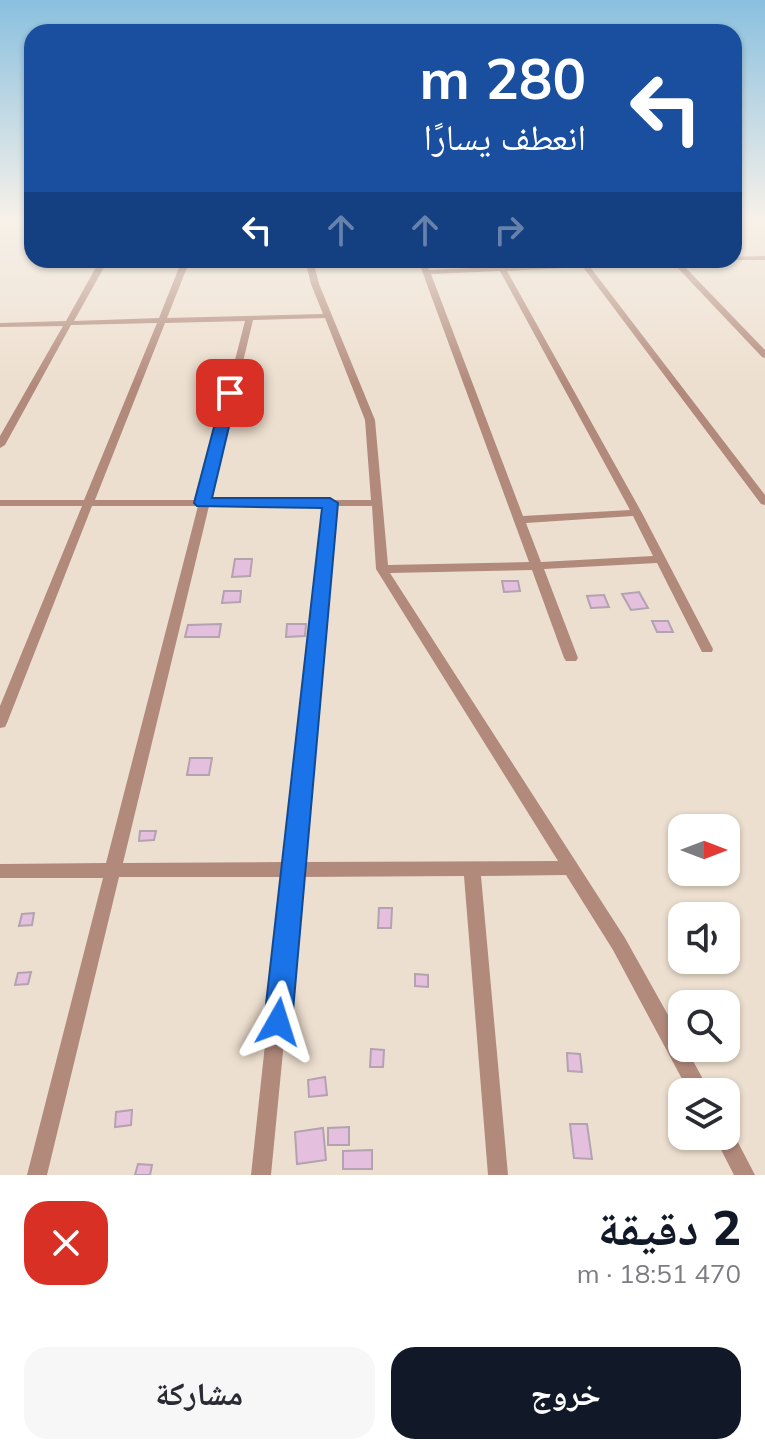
<!DOCTYPE html>
<html lang="ar">
<meta charset="utf-8">
<style>
body{margin:0;font-family:Mulish,"Noto Naskh Arabic",sans-serif;background:#f7f7f7;color:#2b2b33;direction:rtl;height:100vh;display:flex;flex-direction:column;font-size:30px;white-space:nowrap}
*{box-sizing:border-box;margin:0}
p{font-size:26px;color:#7c7c81}
.icon{flex:none;width:44px;height:44px;fill:none;stroke:currentColor;stroke-width:2;stroke-linecap:round;stroke-linejoin:round}
.map{position:relative;height:1175px;overflow:hidden;direction:ltr}
.sheet{display:flex;flex-direction:column;background:#fff;flex:1}
.sheet>*{flex:none}
.top-card{position:absolute;left:24px;top:24px;width:718px;height:244px;border-radius:24px;box-shadow:0 2px 6px #0004;direction:rtl;background:#1a4fa0;color:#fff;overflow:hidden}
.needle{width:52px;rotate:90deg}
.tools{position:absolute;left:668px;top:814px;display:grid;gap:16px}
.tools a{display:grid;place-items:center;width:72px;height:72px;border-radius:16px;background:#fff;box-shadow:0 2px 6px #0004;font-size:40px}
.pin{position:absolute;display:grid;place-items:center;width:68px;height:68px;color:#fff;margin:-34px;border-radius:16px;box-shadow:0 4px 12px #0006}
.me{position:absolute;width:88px;margin:-44px;rotate:6deg;stroke-linejoin:round;filter:drop-shadow(0 0 6px #0008)}
.turn{display:flex;align-items:center;gap:28px;height:168px;padding:0 24px;font-size:36px}
.turn .icon{width:104px;height:104px;stroke-width:2.5}
.turn b{display:block;font-size:56px;line-height:68px}
.lanes{display:flex;align-items:center;height:76px;padding:0 24px;background:#0003;justify-content:center;gap:40px;direction:ltr}
.lanes .off{opacity:.35}
.round{display:grid;place-items:center;flex:none;width:84px;height:84px;border-radius:24px;background:#f7f7f7}
.headline{display:flex;align-items:center;justify-content:space-between;height:136px;padding:0 24px}
h1{font-size:48px;font-weight:800;line-height:60px;color:#111827}
.button{display:flex;gap:16px;margin-top:auto;padding:16px 24px}
.button a{flex:1;height:92px;border-radius:24px;background:#111827;color:#fff;font-size:32px;font-weight:800;line-height:92px;text-align:center}
.button a+a{background:#f7f7f7;color:#2b2b33}
.map>svg:first-child{display:block}
</style>
<div class="map">
<svg width="765" height="1175" viewBox="0 0 765 1175">
<rect width="100%" height="100%" fill="#eddfcf"/>
<g fill="#e4c0de" stroke="#b3a2b0" stroke-width="2">
<polygon points="235,559 252,559 250,576 232,577"/>
<polygon points="502,581 518,581 520,591 504,592"/>
<polygon points="224,591 241,591 240,602 222,603"/>
<polygon points="639,592 648,608 631,610 622,594"/>
<polygon points="604,595 609,607 591,608 587,596"/>
<polygon points="652,621 668,621 673,632 657,632"/>
<polygon points="221,624 219,637 185,637 188,625"/>
<polygon points="287,624 306,624 305,636 286,637"/>
<polygon points="190,758 212,758 209,775 187,775"/>
<polygon points="140,831 156,831 154,840 139,841"/>
<polygon points="379,908 392,908 391,928 378,928"/>
<polygon points="34,913 32,925 19,926 22,914"/>
<polygon points="31,972 28,984 15,985 18,973"/>
<polygon points="415,974 428,975 428,987 415,986"/>
<polygon points="371,1049 384,1050 383,1067 370,1067"/>
<polygon points="567,1053 580,1054 582,1072 568,1071"/>
<polygon points="325,1077 327,1095 309,1097 308,1080"/>
<polygon points="132,1110 131,1125 115,1127 116,1112"/>
<polygon points="570,1124 587,1124 592,1159 574,1158"/>
<polygon points="349,1127 349,1145 328,1145 328,1128"/>
<polygon points="323,1128 326,1160 297,1164 295,1132"/>
<polygon points="372,1150 372,1169 343,1169 343,1151"/>
<polygon points="138,1164 152,1165 150,1175 135,1175"/>
</g>
<g fill="none" stroke-linecap="round" stroke-linejoin="round">
<g fill="#b28a7c" fill-rule="evenodd">
<polygon points="765,256 765,260 731,260 734,260 734,257"/>
<path d="M100 260H108L74 321 159 318 182 260H190L167 318 323 314 311 284 305 260H313L319 284 375 420 388 565 529 562 418 260H426L429 270 497 267 493 260H501L504 267 580 263 577 260H585L587 263 712 260 708 262 681 263 765 350V358L762 357 674 264 590 267 765 495V505L761 504 583 267 507 271 642 513 713 649 712 652H702L657 563 544 569 578 658 576 661H566L564 658 532 570 390 573 625 938 682 1040V1048H686L710 1092H689L613 950 566 875 481 876 508 1175H488L464 876 300 877 271 1175H251L283 877H119L47 1175H27L103 878H0V864L106 863 198 506H92L7 723 5 727 0 728V706L82 506H0V500H84L157 323 71 325 5 445 0 448V436L63 326 0 327V323L66 321ZM500 271 630 510 523 516 431 274ZM325 318 365 420 371 500H210L253 320ZM245 321 199 500H95L165 323ZM209 506H324L285 862 123 863ZM335 506H372L376 569 558 861 301 862ZM633 516 653 556 541 562 526 523Z"/>
<polygon points="726,1127 731,1129 755,1175 734,1175 714,1136 726,1136"/>
</g>
</g>
<linearGradient id="sky" x2="0" y2="1"><stop stop-color="#89c0df"/><stop offset="0.57" stop-color="#f7f1e9"/><stop offset="1" stop-color="#f7f1e9" stop-opacity="0"/></linearGradient>
<rect width="765" height="384" fill="url(#sky)"/>
<polygon fill="#1a73e8" stroke="#114b97" stroke-width="2" points="230,389 237,393 212,498 330,498 338,503 292,1022 288,1032 278,1036 268,1032 264,1022 322,508 197,506 194,503 223,393"/>
</svg>
<div class="tools">
<a><svg class="needle" viewBox="-14 -14 28 28"><path d="M0-13l5 13h-10z" fill="#e53935"/><path d="M0 13l5-13h-10z" fill="#7c7c81"/></svg></a>
<a><svg class="icon" aria-label="sound" viewBox="0 0 24 24"><path d="M4 9h4l5-4v14l-5-4H4zM17 9q2 3 0 6"/></svg></a>
<a><svg class="icon" aria-label="search" viewBox="0 0 24 24"><circle cx="10" cy="10" r="6"/><path d="M15 15l6 6"/></svg></a>
<a><svg class="icon" aria-label="layers" viewBox="0 0 24 24"><path d="M12 4l9 5-9 5-9-5zM3 14l9 5 9-5"/></svg></a>
</div>
<div class="pin" style="left:230px;top:393px;background:#d93025"><svg class="icon" aria-label="arrive" viewBox="0 0 24 24"><path d="M6 21V4h12l-3 4 3 4H6"/></svg></div>
<svg class="me" style="left:278px;top:1022px" viewBox="-20 -20 40 40"><path d="M0-17L14 15 0 8-14 15z" fill="#1a73e8" stroke="#fff" stroke-width="4"/></svg>
<div class="top-card">
<div class="turn"><svg class="icon" aria-label="left" viewBox="0 0 24 24"><path d="M17 20v-9H6M10 6l-5 5 5 5"/></svg><div><b>280 m</b>انعطف يسارًا</div></div>
<div class="lanes"><svg class="icon" aria-label="left" viewBox="0 0 24 24"><path d="M17 20v-9H6M10 6l-5 5 5 5"/></svg><svg class="icon off" aria-label="ahead" viewBox="0 0 24 24"><path d="M12 20V5M6 11l6-6 6 6"/></svg><svg class="icon off" aria-label="ahead" viewBox="0 0 24 24"><path d="M12 20V5M6 11l6-6 6 6"/></svg><svg class="icon off" aria-label="right" viewBox="0 0 24 24"><path d="M7 20v-9h11M14 6l5 5-5 5"/></svg></div>
</div>
</div>
<section class="sheet">
<div class="headline"><div><h1>2 دقيقة</h1><p>470 m · 18:51</p></div><a class="round" style="background:#d93025;color:#fff"><svg class="icon" aria-label="close" viewBox="0 0 24 24"><path d="M6 6l12 12M18 6L6 18"/></svg></a></div>
<div class="button"><a>خروج</a><a>مشاركة</a></div>
</section>
